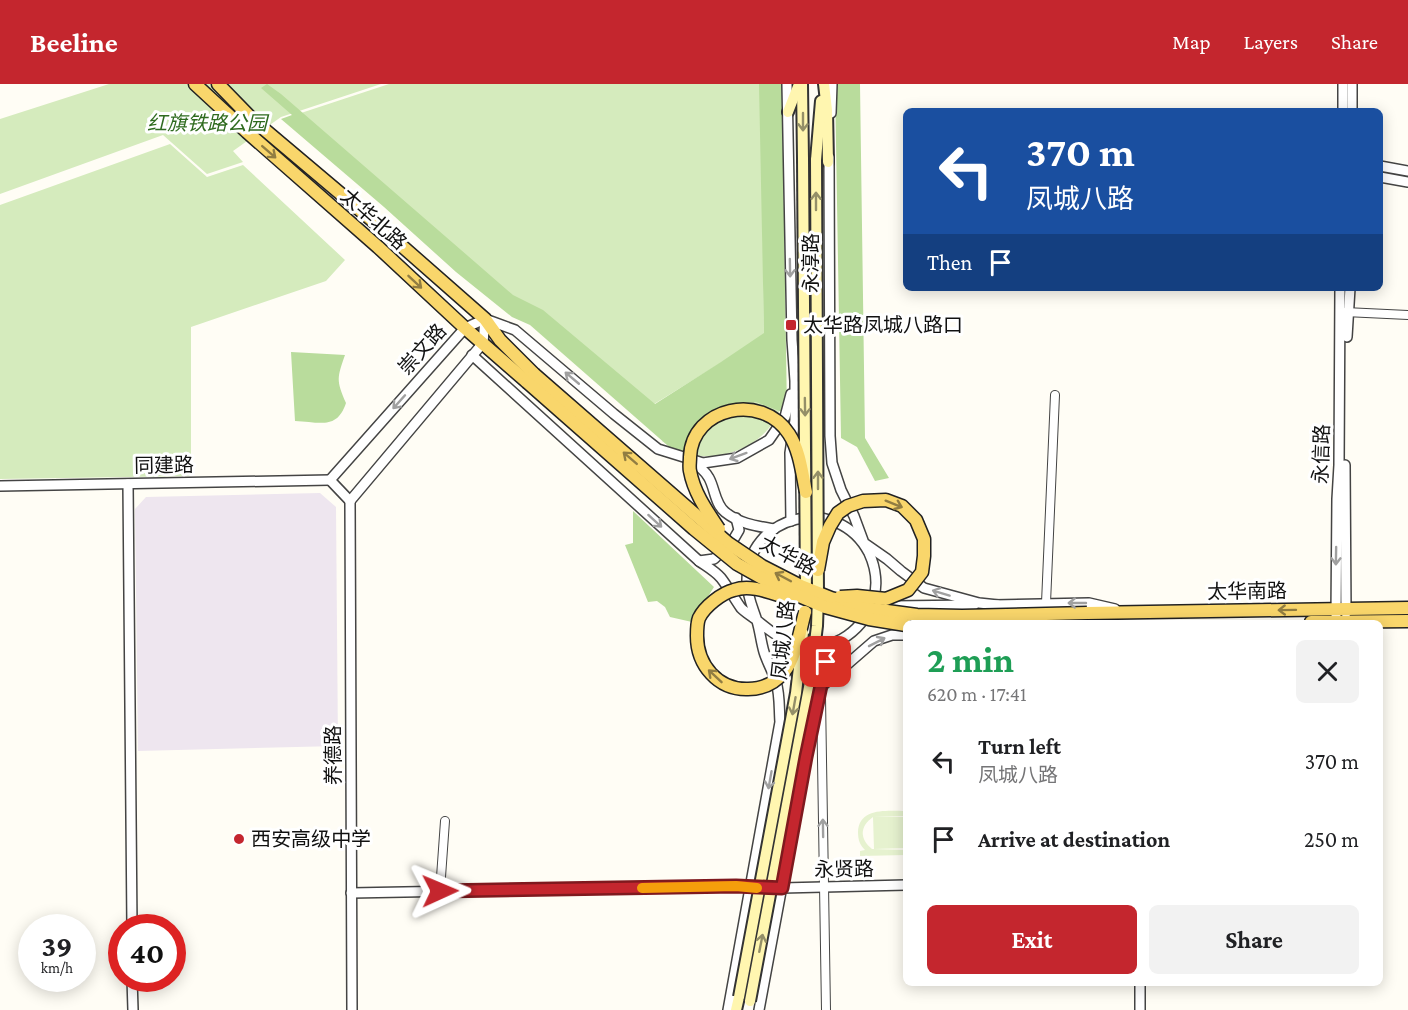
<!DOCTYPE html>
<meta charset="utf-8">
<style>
body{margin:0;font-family:"Crimson Pro","Noto Sans SC",serif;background:#f2f2f2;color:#202124;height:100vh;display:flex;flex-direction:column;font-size:22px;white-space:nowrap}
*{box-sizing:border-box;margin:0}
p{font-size:20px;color:#757577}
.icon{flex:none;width:33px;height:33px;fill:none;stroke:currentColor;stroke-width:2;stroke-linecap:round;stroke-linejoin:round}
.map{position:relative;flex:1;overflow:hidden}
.drawer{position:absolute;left:903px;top:536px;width:480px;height:366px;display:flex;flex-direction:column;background:#fff;border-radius:9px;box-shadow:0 3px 15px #0003}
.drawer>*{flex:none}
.guide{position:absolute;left:903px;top:24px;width:480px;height:183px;border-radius:9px;box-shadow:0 3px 15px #0003;background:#1a4fa0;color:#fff;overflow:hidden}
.speed{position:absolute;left:18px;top:830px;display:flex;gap:12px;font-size:30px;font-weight:700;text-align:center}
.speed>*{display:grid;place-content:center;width:78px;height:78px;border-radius:50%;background:#fff;box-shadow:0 3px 15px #0003;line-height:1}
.speed small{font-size:15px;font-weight:400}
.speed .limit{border:9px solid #d22;background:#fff;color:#111}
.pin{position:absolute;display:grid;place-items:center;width:51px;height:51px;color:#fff;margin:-26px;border-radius:12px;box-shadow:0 3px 9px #0006}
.me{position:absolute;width:66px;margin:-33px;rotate:89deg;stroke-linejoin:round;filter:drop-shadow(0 0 4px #0008)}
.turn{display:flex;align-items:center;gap:21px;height:126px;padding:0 24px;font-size:27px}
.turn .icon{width:78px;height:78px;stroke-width:2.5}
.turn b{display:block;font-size:42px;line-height:51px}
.then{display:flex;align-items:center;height:57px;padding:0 24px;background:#0003;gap:12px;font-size:22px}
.round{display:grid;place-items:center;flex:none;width:63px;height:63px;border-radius:9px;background:#f2f2f2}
.overview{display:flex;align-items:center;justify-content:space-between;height:102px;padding:0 24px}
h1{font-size:36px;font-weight:700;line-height:45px;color:#1e9e55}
.primary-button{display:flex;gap:12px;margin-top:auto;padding:12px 24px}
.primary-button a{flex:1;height:69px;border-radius:9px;background:#c4262e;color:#fff;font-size:24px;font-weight:700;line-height:69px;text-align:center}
.primary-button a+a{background:#f2f2f2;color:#202124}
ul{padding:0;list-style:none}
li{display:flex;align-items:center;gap:18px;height:78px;padding:0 24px}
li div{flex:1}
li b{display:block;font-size:22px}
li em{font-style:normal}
header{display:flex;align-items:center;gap:36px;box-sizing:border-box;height:84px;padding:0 30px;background:#c4262e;color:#fff}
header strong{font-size:28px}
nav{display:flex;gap:33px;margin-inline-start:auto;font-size:21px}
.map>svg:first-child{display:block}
</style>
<header>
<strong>Beeline</strong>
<nav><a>Map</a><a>Layers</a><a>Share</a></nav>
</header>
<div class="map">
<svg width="1408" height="926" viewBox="0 0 1408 926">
<rect width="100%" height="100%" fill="#fffdf5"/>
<polygon fill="#eee6ef" points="320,409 336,423 338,662 138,667 135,425 146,413"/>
<g fill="#d5ebbd">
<polygon points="109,0 381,0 281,33 233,67 243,78 207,90 163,51 0,110 0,35"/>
<polygon points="389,0 761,0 764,252 651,322 512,215 301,29"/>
<polygon points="170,60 207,93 243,81 345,176 326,197 191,243 191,392 0,395 0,121"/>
<path d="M784 272 786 273C786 289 787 305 782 320 770 359 727 379 688 370 679 368 670 361 662 357Z"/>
</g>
<g fill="#b9dc9c">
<polygon points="267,0 281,10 513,211 543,226 655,320 721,278 764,249 759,0 782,0 787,330 756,318 727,320 698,342 688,371 675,368 530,241 512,233 456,188 384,123 281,35 292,31 261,4"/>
<polygon points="835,0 860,0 865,354 889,394 875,397 857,363 841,354"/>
<path d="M291 268 345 271C337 294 336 296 346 319 337 346 320 338 295 337Z"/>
<polygon points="633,427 714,503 692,538 670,533 665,523 657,517 648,518 625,461 633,459"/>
</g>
<path fill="#e6f2cf" d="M906 727V732L874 733H906V764L874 765 873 733C859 743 860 755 872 765L906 766V771L860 772V767L865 766C860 761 858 756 858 748 859 723 888 727 906 727Z"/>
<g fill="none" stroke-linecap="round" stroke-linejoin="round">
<defs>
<g id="minor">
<polyline points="1345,228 1408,231"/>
<polyline points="1046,519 1055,311"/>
<polyline points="821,613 826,926"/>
<polyline points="440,807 445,737"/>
</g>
<g id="tertiary">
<polyline points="787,0 792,256 795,297 795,336 790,369 791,437"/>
<polyline points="1343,27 1343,0"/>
<polyline points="1352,27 1352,0"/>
<polyline points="831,29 832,0"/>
<polyline points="829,73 830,352 832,379 841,406 854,432 864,459 887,475 901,487 924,504 979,519 998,521"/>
<polyline points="1380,82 1408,87"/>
<polyline points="1380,93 1408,98"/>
<polyline points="485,235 515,246 614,330 658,365 703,379 737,374 769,356 785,333 791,310"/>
<polyline points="1347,253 1350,204"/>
<path d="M472 271 699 477C706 482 715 487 721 494 728 503 734 514 741 524 746 529 753 533 759 538 784 559 809 572 842 555 856 547 868 533 873 518 878 502 876 484 869 469 837 408 746 431 747 498 747 512 753 524 757 537 760 547 761 558 764 568 767 578 773 588 776 598 780 610 779 625 780 638L728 926"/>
<path d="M692 378C698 381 706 388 709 394 715 405 715 420 725 428 740 440 756 442 774 445"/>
<polyline points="1345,381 1346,529"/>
<polyline points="128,400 132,843"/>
<polyline points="0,402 330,396"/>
<polyline points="350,417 352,926"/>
<polyline points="350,417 330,396 465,244 485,235"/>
<polyline points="350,417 483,259 485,235"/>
<polyline points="699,477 714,475 732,458 739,446 736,434"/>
<polyline points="877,519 894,522 974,521"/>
<polyline points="994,521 1089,519 1115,525"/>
<polyline points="1336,531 1337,415 1339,381 1340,204"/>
<polyline points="821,603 874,557 892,551 906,551"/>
<polyline points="351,809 736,802 782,804 906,801"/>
<polyline points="132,894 133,926"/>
<polyline points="1140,898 1140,926"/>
<polyline points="759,926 806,673 826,578 833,559"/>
</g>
<g id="secondary">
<polyline points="802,0 803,75"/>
<polyline points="824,0 827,26 828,78"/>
<polyline points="788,28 799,0"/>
<polyline points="816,76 821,17"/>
<polyline points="736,926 739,913"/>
</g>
<g id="primary">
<polyline points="195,0 247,48 378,163 465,244 527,298"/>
<polyline points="218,0 252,35 386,148 485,235 500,256 534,290"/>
<polyline points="1087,529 1408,524"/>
<polyline points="1311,538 1408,537"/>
</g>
</defs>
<use href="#minor" stroke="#444" stroke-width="10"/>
<use href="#tertiary" stroke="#444" stroke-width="12"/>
<use href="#secondary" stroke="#333" stroke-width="14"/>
<use href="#primary" stroke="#222" stroke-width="15"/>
<use href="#minor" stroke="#fff" stroke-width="8"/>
<use href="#tertiary" stroke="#fff" stroke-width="9"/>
<use href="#secondary" stroke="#fff6b0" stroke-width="10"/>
<use href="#primary" stroke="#f9d66b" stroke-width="12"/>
<defs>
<g id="secondary-bridge">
<polyline points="803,75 806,510"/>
<polyline points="739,913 796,609 803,549"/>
<polyline points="750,917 810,598 817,542 818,513 816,76"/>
</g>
<g id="primary-bridge">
<polyline points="534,290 728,459 762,482 801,502 831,514 872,525 917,531 962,532 1087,529"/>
<polyline points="527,298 694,445 737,480 778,503 825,523 869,535 906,541"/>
<path d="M719 445C707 427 694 409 690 387 689 383 690 378 690 373 692 323 762 308 789 350 800 367 802 389 806 408"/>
<polyline points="818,486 823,458 830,442 838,429 848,422 863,417 886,416 902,422 916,436 924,455 924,472 922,488 908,506 886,515 857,512 840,513"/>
<path d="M788 514C771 509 751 500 734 506 722 509 705 522 699 534 697 539 697 547 697 552 697 581 718 606 748 605 762 605 775 599 784 588 796 574 800 546 805 528"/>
</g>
</defs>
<use href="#secondary-bridge" stroke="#333" stroke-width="14" stroke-linecap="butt"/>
<use href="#primary-bridge" stroke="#222" stroke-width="15" stroke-linecap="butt"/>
<use href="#secondary-bridge" stroke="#fff6b0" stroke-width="10"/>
<use href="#primary-bridge" stroke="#f9d66b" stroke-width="12"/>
</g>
<defs><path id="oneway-shaft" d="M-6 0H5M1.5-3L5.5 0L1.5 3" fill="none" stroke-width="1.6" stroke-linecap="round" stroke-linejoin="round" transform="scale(1.5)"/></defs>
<g stroke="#948f68">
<use href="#oneway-shaft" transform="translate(803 38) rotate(90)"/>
<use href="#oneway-shaft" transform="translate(816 117) rotate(-90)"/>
<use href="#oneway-shaft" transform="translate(805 323) rotate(89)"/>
<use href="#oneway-shaft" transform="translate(818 396) rotate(-90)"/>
<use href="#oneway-shaft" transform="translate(794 622) rotate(100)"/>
<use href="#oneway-shaft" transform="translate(761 859) rotate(-79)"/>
</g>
<g stroke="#917d42">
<use href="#oneway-shaft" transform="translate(269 68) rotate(41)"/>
<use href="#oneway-shaft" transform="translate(415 198) rotate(43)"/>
<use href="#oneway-shaft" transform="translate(630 374) rotate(-139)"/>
<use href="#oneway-shaft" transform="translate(894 420) rotate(22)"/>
<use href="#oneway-shaft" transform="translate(783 493) rotate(-152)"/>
<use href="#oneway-shaft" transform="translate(1287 526) rotate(179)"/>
<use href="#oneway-shaft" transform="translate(715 592) rotate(-137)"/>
</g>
<g stroke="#a0a0a0">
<use href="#oneway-shaft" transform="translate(790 184) rotate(89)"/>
<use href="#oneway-shaft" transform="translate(572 294) rotate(-140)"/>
<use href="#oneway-shaft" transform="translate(399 318) rotate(132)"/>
<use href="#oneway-shaft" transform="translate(738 372) rotate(160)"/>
<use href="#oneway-shaft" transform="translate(655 437) rotate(42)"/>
<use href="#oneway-shaft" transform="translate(1336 472) rotate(91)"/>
<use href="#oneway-shaft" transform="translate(941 509) rotate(-163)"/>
<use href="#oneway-shaft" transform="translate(1077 519) rotate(-180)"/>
<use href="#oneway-shaft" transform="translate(877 558) rotate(-27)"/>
<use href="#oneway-shaft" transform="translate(770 696) rotate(100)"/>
<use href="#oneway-shaft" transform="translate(823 744) rotate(-91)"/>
</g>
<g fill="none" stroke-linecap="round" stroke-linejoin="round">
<defs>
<polyline id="route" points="440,807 736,802 782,804 806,673 826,578"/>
</defs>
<use href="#route" stroke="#7f191e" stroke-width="15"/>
<use href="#route" stroke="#c4262e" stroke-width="10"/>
<polyline stroke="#f59e0b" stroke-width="10" points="642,804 736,802 757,804"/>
</g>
<g fill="#c4262e" stroke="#fff" stroke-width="2">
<rect x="785" y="235" width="12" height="12" rx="3"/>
<circle cx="239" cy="755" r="6"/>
</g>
<g text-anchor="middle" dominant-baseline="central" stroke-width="6" stroke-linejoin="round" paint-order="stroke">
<g font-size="20" font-style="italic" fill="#2f6b1f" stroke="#fff">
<text x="207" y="39">红旗铁路公园</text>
</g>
<g font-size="20" fill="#111" stroke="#fff">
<text transform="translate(374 135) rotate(42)">太华北路</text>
<text transform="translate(811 179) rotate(-90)">永淳路</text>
<text transform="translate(422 265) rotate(-48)">崇文路</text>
<text transform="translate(1321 370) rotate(-88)">永信路</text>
<text transform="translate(164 381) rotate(-1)">同建路</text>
<text transform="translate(788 471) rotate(28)">太华路</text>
<text transform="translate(1247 507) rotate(-1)">太华南路</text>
<text transform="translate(783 556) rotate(-84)">凤城八路</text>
<text transform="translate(333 671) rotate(-90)">养德路</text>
<text transform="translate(844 785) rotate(-1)">永贤路</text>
</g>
<g font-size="20" fill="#111" stroke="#fff" text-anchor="start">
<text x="803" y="241">太华路凤城八路口</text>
<text x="251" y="755">西安高级中学</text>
</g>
</g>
</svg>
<div class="speed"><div>39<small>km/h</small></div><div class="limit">40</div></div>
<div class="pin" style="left:826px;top:578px;background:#d93025"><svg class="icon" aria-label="arrive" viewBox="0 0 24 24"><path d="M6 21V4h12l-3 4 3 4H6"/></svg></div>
<svg class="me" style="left:440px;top:807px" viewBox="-20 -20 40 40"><path d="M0-17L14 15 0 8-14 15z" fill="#c4262e" stroke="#fff" stroke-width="4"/></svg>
<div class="guide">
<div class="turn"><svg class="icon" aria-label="left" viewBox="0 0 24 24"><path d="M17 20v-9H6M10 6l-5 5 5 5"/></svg><div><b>370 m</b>凤城八路</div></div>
<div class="then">Then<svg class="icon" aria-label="arrive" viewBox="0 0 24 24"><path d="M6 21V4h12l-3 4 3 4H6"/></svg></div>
</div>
<section class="drawer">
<div class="overview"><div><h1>2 min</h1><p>620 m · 17:41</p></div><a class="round"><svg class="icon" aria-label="close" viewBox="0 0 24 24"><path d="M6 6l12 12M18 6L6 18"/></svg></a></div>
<ul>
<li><svg class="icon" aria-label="left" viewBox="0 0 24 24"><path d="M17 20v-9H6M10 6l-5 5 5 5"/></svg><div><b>Turn left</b><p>凤城八路</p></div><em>370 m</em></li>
<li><svg class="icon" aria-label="arrive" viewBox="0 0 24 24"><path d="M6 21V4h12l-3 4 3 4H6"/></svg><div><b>Arrive at destination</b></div><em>250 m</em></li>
</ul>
<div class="primary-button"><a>Exit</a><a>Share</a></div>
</section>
</div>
